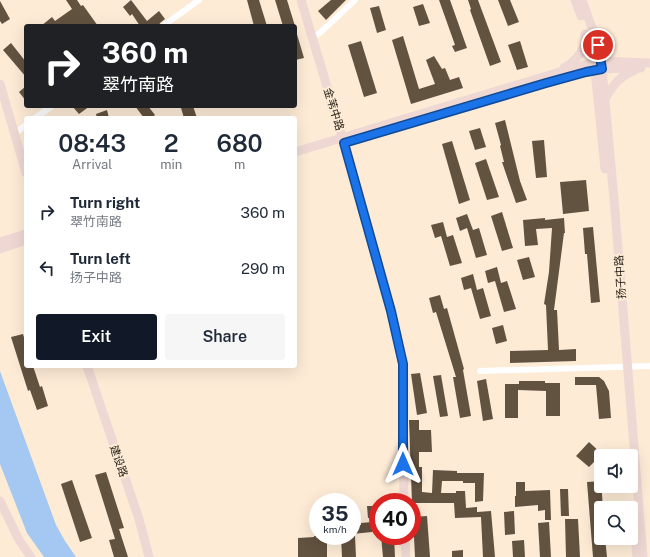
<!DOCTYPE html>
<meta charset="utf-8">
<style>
body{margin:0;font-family:"Public Sans","Noto Sans SC",sans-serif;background:#f6f6f7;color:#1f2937;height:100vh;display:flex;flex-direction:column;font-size:15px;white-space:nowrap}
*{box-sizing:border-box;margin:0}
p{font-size:13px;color:#747a83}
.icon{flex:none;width:22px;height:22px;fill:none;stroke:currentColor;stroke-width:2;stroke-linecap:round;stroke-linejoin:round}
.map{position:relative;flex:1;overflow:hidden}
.details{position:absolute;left:24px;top:116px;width:273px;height:252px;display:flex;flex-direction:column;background:#fff;border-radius:4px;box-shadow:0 4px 16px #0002}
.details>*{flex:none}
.guide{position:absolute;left:24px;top:24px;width:273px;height:84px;border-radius:4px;box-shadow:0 4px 16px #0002;background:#202124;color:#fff;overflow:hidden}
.tools{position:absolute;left:594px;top:449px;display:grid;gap:8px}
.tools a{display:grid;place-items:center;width:44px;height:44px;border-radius:4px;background:#fff;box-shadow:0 4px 16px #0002;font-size:20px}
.speed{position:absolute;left:309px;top:493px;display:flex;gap:8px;font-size:20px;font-weight:700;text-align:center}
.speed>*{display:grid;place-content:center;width:52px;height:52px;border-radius:50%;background:#fff;box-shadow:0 4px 16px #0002;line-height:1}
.speed small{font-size:10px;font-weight:400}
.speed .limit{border:6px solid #d22;background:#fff;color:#111}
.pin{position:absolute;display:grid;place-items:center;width:34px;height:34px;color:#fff;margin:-17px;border:2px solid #fff;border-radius:50%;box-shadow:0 1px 4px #0007}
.me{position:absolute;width:44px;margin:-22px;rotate:0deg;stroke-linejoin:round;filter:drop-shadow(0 0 3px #0008)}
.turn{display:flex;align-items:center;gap:14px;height:84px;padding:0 12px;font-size:18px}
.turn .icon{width:52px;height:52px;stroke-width:2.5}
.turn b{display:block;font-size:28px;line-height:34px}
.eta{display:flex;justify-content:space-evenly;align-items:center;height:68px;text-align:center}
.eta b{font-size:24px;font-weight:600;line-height:28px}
.button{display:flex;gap:8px;margin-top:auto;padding:8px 12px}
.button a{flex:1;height:46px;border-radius:4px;background:#111827;color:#fff;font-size:16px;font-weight:600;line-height:46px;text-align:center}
.button a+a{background:#f6f6f7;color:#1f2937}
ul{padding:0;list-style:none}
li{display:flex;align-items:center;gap:12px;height:56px;padding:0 12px}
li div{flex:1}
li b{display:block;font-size:15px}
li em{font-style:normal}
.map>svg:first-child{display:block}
</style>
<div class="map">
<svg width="650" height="557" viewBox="0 0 650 557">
<rect width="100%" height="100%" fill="#fdebd6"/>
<polygon fill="#a4c8f1" points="0,371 56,525 65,541 76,557 44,557 27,533 0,464"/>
<g fill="#625240">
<polygon points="66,0 77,0 81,6 83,5 98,26 41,26 52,17 55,21 72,9"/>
<polygon points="131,0 147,21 159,11 165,19 160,23 159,26 140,26 132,14 130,16 123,7"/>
<polygon points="247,0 259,0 267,26 254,26"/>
<polygon points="275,0 287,0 295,26 283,26"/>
<polygon points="331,0 346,0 326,20 318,11"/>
<polygon points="439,0 450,0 467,48 455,52 452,46 455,45"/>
<polygon points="468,0 478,0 501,62 490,66 470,10 471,9"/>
<polygon points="498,0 510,0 519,22 508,26"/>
<polygon points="0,1 10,19 2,24 0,21"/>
<polygon points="423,4 430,23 419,26 413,7"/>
<polygon points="379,6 386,30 377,33 370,8"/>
<polygon points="295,31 296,31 304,58 295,60"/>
<polygon points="403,36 419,89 435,84 426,60 434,56 442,69 445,68 450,80 459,77 463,88 411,104 392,40"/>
<polygon points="361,41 377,93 364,97 348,45"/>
<polygon points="520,41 528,67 517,70 508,45"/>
<polygon points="11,43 26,62 26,77 3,50"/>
<polygon points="26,86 26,101 19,92"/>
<polygon points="72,106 90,106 79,114"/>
<polygon points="135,106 148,106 155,115 151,118 144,118"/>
<polygon points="187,106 193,106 197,118 184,118 181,108"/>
<polygon points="107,110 109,118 97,118 96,114"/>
<polygon points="505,120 520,181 527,200 516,203 502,162 504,162 500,146 501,145 495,123"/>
<polygon points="480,128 486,147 475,150 469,131"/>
<polygon points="544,140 547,177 536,178 532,141"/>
<polygon points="452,141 470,200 459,204 442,144"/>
<polygon points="486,159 499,197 487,200 475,163"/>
<polygon points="586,180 589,211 563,214 560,182"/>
<polygon points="502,212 513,248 502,251 491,216"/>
<polygon points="467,214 473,230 479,228 487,255 476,258 467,228 460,231 456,218"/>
<polygon points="545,218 545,220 564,218 565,233 564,233 554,310 557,310 559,350 576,349 576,361 510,363 510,351 548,350 546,305 544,304 549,272 552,228 536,229 538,245 525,246 523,220"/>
<polygon points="443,222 447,237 453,235 462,263 450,266 441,236 435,238 431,225"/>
<polygon points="593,227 600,302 591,303 587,254 585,254 583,228"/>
<polygon points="529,257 535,277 523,280 517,260"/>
<polygon points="497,267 501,283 507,281 516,309 504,312 495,281 488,283 485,271"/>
<polygon points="473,274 477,290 483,288 491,316 480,319 471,288 464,290 461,278"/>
<polygon points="440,295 444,309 447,308 464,369 463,370 471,416 460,418 453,377 456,377 436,312 433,313 429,298"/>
<polygon points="503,325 507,341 496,344 492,328"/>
<polygon points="23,334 26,344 26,366 33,366 40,387 42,386 48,406 37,410 30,390 28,391 11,337"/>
<polygon points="420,373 427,413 417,415 411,374"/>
<polygon points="441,375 448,416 440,417 433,376"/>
<polygon points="575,377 599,377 604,381 609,391 611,418 599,419 596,385 575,385"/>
<polygon points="486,379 493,419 483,421 477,381"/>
<polygon points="519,381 545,381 545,383 560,383 560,416 546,416 546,391 518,390 518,418 505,418 505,384 519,384"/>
<polygon points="409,420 419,420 419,430 431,430 432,452 419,452 419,467 422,467 422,492 432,493 433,470 457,471 457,473 484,473 483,501 475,502 475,483 463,483 463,481 442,481 441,493 456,493 456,491 465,491 466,508 477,507 477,512 491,511 495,557 483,557 481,517 455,518 454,503 412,503"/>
<polygon points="589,442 602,454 589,467 576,456"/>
<polygon points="106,472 124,528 119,529 128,557 114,557 109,540 115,539 95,475"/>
<polygon points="72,480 92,538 80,542 61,484"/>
<polygon points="601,481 603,508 601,508 601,538 605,538 607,557 593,557 587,482"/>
<polygon points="516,482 525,482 525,491 550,490 551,520 545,520 545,510 538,511 538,505 515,507 515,496 516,496"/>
<polygon points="560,489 568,489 569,516 561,516"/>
<polygon points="367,506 377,506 378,517 368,518"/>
<polygon points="514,511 515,534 505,535 504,512"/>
<polygon points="427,516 430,557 415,557 413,517"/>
<polygon points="565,519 578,519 580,557 566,557"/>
<polygon points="372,522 372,532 352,534 352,526 361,525 361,523"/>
<polygon points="549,522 551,557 540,557 538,523"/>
<polygon points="314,536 327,536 327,557 298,557 298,538 314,537"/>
<polygon points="341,536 355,536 356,557 342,557"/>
<polygon points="381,536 394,536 395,557 383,557"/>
<polygon points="524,540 525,557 513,557 512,541"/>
<polygon points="463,550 463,557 452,557 452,551"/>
</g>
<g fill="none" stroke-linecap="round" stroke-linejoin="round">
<g stroke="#fff" stroke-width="6">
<polyline points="163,26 199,0"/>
<polyline points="313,38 322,31 355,0"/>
<polyline points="35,118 52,106"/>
<polyline points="14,134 26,125"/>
<polyline points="480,371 650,366"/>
</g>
<g stroke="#efd8d3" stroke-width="9">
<polyline points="301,0 344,143 391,311 403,365 404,502"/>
<polyline points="575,0 581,16"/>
<polyline points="582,0 598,45 602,69 614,199 643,557"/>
<polyline points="588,35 592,45 595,70 605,169"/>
<path d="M564 68C572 64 583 53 585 43 586 41 585 37 585 34"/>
<polyline points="0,84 26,173"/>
<path d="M605 99C612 86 620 76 635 70"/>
<polyline points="490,100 586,72 602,69 641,68"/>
<polyline points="295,152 543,77 594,62 601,61 650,63"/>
<polyline points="0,242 26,234"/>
<polyline points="0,249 26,240"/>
<polyline points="87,366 139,519 149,557"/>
<polyline points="0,501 19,540 31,557"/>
<polyline points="405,536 406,557"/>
<polyline points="635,536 637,557"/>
</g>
</g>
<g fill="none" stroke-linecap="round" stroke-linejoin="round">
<defs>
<polyline id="route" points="403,464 403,364 391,311 344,143 546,83 586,72 602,69 598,45"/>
</defs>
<use href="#route" stroke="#114b97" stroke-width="10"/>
<use href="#route" stroke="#1a73e8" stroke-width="7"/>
</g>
<g text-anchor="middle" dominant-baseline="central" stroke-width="4" stroke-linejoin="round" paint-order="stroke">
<g font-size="11" fill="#251f17" stroke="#fdebd6">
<text transform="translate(334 109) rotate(73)">金苇中路</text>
<text transform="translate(620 277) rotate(-94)">扬子中路</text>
<text transform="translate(119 461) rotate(71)">建设路</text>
</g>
</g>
</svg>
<div class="tools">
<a><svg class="icon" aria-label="sound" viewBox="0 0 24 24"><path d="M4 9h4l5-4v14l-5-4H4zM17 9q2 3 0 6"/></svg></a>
<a><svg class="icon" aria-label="search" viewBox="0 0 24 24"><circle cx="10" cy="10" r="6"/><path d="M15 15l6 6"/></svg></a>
</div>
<div class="speed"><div>35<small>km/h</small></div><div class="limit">40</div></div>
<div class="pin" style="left:598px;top:45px;background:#d93025"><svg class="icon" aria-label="arrive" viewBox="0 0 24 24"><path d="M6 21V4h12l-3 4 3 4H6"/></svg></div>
<svg class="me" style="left:403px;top:464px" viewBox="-20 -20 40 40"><path d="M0-17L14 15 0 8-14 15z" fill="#1a73e8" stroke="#fff" stroke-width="4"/></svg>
<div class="guide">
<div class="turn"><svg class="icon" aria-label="right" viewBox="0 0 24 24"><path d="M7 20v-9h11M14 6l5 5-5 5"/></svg><div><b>360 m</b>翠竹南路</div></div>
</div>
<section class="details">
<div class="eta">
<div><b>08:43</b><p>Arrival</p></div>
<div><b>2</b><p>min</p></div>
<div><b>680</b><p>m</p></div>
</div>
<ul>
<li><svg class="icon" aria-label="right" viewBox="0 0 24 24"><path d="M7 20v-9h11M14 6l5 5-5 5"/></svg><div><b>Turn right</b><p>翠竹南路</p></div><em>360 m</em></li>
<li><svg class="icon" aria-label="left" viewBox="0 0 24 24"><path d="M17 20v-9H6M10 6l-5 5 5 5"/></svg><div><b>Turn left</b><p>扬子中路</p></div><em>290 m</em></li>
</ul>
<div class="button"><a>Exit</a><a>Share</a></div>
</section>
</div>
